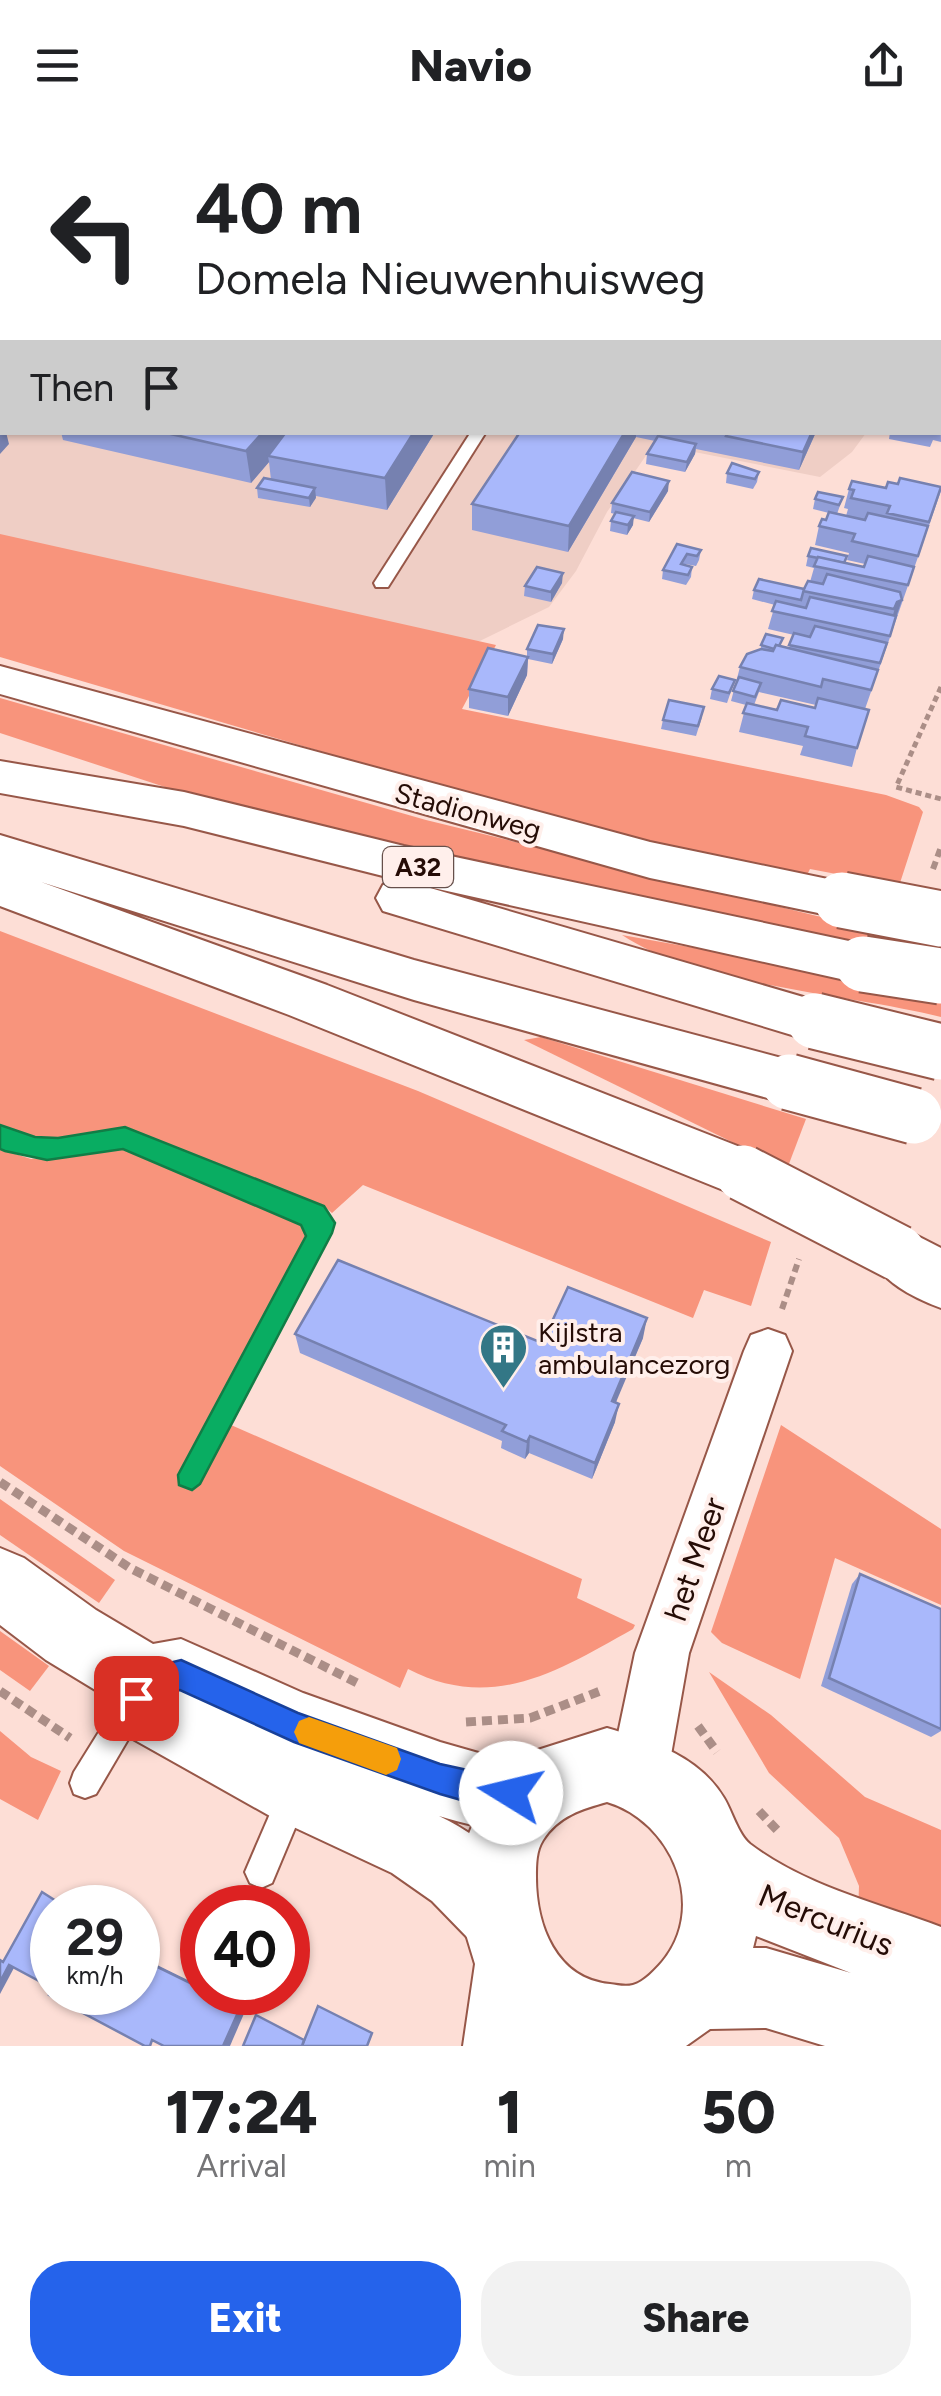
<!DOCTYPE html>
<style>
body{margin:0;font-family:Figtree,sans-serif;background:#f2f2f2;color:#202124;height:100vh;display:flex;flex-direction:column;font-size:38px;white-space:nowrap}
*{box-sizing:border-box;margin:0}
p{font-size:32px;color:#757577}
.icon{flex:none;width:55px;height:55px;fill:none;stroke:currentColor;stroke-width:2;stroke-linecap:round;stroke-linejoin:round}
.map{position:relative;height:1916px;overflow:hidden}
.side{display:flex;flex-direction:column;background:#fff;flex:1}
.side>*{flex:none}
.hud{position:absolute;left:0px;top:0px;width:942px;height:305px;box-shadow:0 2px 8px #0004;background:#fff;color:#202124;overflow:hidden}
.speed{position:absolute;left:30px;top:1755px;display:flex;gap:20px;font-size:50px;font-weight:700;text-align:center}
.speed>*{display:grid;place-content:center;width:130px;height:130px;border-radius:50%;background:#fff;box-shadow:0 2px 8px #0004;line-height:1}
.speed small{font-size:25px;font-weight:400}
.speed .limit{border:15px solid #d22;background:#fff;color:#111}
.pin{position:absolute;display:grid;place-items:center;width:85px;height:85px;color:#fff;margin:-42px;border-radius:20px;box-shadow:0 5px 15px #0006}
.me{position:absolute;width:110px;margin:-55px;rotate:279deg;stroke-linejoin:round;filter:drop-shadow(0 0 8px #0008)}
.turn{display:flex;align-items:center;gap:35px;height:210px;padding:0 30px;font-size:45px}
.turn .icon{width:130px;height:130px;stroke-width:2.5}
.turn b{display:block;font-size:70px;line-height:85px}
.then{display:flex;align-items:center;height:95px;padding:0 30px;background:#0003;gap:20px;font-size:38px}
.eta{display:flex;justify-content:space-evenly;align-items:center;height:170px;text-align:center}
.eta b{font-size:60px;font-weight:800;line-height:70px}
.cta{display:flex;gap:20px;margin-top:auto;padding:20px 30px}
.cta a{flex:1;height:115px;border-radius:40px;background:#2563eb;color:#fff;font-size:40px;font-weight:800;line-height:115px;text-align:center}
.cta a+a{background:#f2f2f2;color:#202124}
header{display:flex;justify-content:space-between;align-items:center;height:130px;padding:0 30px;background:#fff;font-size:45px;font-weight:800}
.map>svg:first-child{display:block}
</style>
<header><svg class="icon" aria-label="menu" viewBox="0 0 24 24"><path d="M4 6h16M4 12h16M4 18h16"/></svg>Navio<svg class="icon" aria-label="share" viewBox="0 0 24 24"><path d="M12 15V3M7 8l5-5 5 5M5 13v7h14v-7"/></svg></header>
<div class="map">
<svg width="941" height="1916" viewBox="0 0 941 1916">
<rect width="100%" height="100%" fill="#fdded6"/>
<polygon fill="#efcec5" points="0,133 2,302 866,303 852,322 820,347 654,314 607,382 576,441 549,477 443,529 0,456"/>
<g fill="#f8947c">
<polygon points="141,0 855,0 855,2"/>
<polygon points="0,404 496,515 462,579 886,665 919,677 923,682 899,756 810,739 805,749 566,691 391,642 0,527"/>
<polygon points="0,568 426,690 817,786 941,806 941,830 229,678 0,603"/>
<polygon points="0,801 418,961 771,1112 751,1176 704,1160 693,1188 363,1055 332,1083 324,1076 125,997 58,1008 35,1007 0,995"/>
<path d="M622 805 941 862V887C851 864 696 855 622 805Z"/>
<polygon points="541,907 806,989 787,1039 524,910"/>
<path d="M0 1019 31 1029 123 1019 301 1095 306 1105 178 1345 200 1354 231 1295 582 1449 577 1468 635 1495 633 1499C560 1540 493 1583 408 1539L400 1558 124 1421 0 1336Z"/>
<polygon points="781,1295 941,1399 941,1475 835,1428 800,1549 722,1513 711,1502"/>
<polygon points="0,1369 115,1450 99,1473 0,1405"/>
<polygon points="0,1501 49,1536 30,1561 0,1540"/>
<polygon points="709,1542 771,1585 865,1667 941,1700 941,1818 858,1784 859,1756 839,1708 769,1643"/>
<polygon points="0,1601 31,1627 61,1641 38,1690 0,1669"/>
</g>
<polygon fill="#09ad62" stroke="#117d46" stroke-width="2.5" points="0,995 35,1007 58,1008 125,997 324,1076 335,1093 332,1103 200,1354 192,1360 179,1355 178,1345 306,1106 301,1095 123,1019 47,1030 5,1021 0,1019"/>
<g fill="none" stroke-linecap="round" stroke-linejoin="round">
<defs>
<g id="service">
<polygon points="471,302 486,302 388,457 376,457 374,453"/>
<polygon points="140,1547 150,1552 155,1562 150,1572 96,1664 85,1668 74,1664 70,1653 74,1642 130,1552"/>
<polygon points="293,1652 304,1656 308,1667 272,1753 261,1758 250,1753 245,1742 282,1656"/>
</g>
<g id="minor">
<rect x="0" y="113" width="2" height="14"/>
<rect x="940" y="258" width="1" height="17"/>
<polygon points="768,1199 785,1205 792,1221 689,1523 668,1642 659,1662 639,1671 619,1662 610,1642 635,1523 744,1221 751,1205"/>
</g>
<path id="tertiary" d="M0 1418 24 1428 96 1480 153 1514 181 1509 303 1563 440 1612 489 1626H533L559 1637 570 1663 559 1689C517 1707 482 1699 439 1686 480 1705 517 1738 534 1779L523 1807 495 1818 467 1807 432 1771 392 1743 270 1686 133 1609 120 1575 46 1530 0 1495Z"/>
<g id="secondary">
<polygon points="0,536 650,712 842,752 860,757 867,770 860,783 842,788 650,748 0,564"/>
<path d="M607 1598C651 1611 699 1626 724 1668 732 1681 738 1704 750 1714 805 1756 877 1773 941 1797V1916H825L766 1898 710 1899 686 1916H463L475 1834 458 1778 459 1728 488 1657 525 1624ZM607 1672C671 1691 709 1776 662 1832 655 1840 644 1852 633 1855 625 1857 617 1855 610 1854 556 1849 536 1795 536 1747 536 1734 536 1721 543 1710 558 1686 582 1679 607 1672ZM756 1806 851 1843 766 1818H753Z"/>
</g>
<g id="motorway">
<polygon points="0,631 184,662 404,716 863,814 881,820 889,834 881,848 863,854 420,755 834,876 842,891 834,906 815,912 383,781 376,768 383,755 399,750 184,696 0,663"/>
<polygon points="0,705 414,830 789,930 808,936 816,952 808,968 789,974 414,870 41,752 327,855 763,1026 772,1043 763,1060 743,1068 289,885 0,776"/>
<path d="M898 1096 941 1118V1178C912 1167 882 1152 868 1123L877 1104Z"/>
</g>
</defs>
<use href="#service" stroke="#975748" stroke-width="4"/>
<use href="#minor" stroke="#975748" stroke-width="4"/>
<use href="#tertiary" stroke="#975748" stroke-width="4"/>
<use href="#secondary" stroke="#975748" stroke-width="4"/>
<use href="#motorway" stroke="#975748" stroke-width="4"/>
<polyline stroke="#ab8e87" stroke-width="5" stroke-dasharray="6 4" stroke-linecap="butt" points="941,557 896,657 941,669"/>
<g stroke="#ab8e87" stroke-width="6" stroke-dasharray="8 5" stroke-linecap="butt">
<polyline points="933,739 941,717"/>
<polyline points="782,1179 799,1129"/>
</g>
<g stroke="#ab8e87" stroke-width="9" stroke-dasharray="10 6" stroke-linecap="butt">
<polyline points="0,1352 130,1438 361,1555"/>
<polyline points="0,1561 70,1608"/>
<polyline points="466,1592 530,1588 603,1560"/>
<polyline points="698,1596 717,1622"/>
<polyline points="759,1681 778,1701"/>
</g>
<use href="#service" fill="#fff" fill-rule="evenodd"/>
<use href="#minor" fill="#fff" fill-rule="evenodd"/>
<use href="#tertiary" fill="#fff" fill-rule="evenodd"/>
<use href="#secondary" fill="#fff" fill-rule="evenodd"/>
<use href="#motorway" fill="#fff" fill-rule="evenodd"/>
<defs>
<polyline id="secondary-bridge" points="842,770 941,789"/>
<g id="motorway-bridge">
<polyline points="863,834 941,846"/>
<polyline points="815,891 941,922"/>
<polyline points="789,952 914,986"/>
<polyline points="743,1043 898,1123"/>
</g>
</defs>
<use href="#secondary-bridge" stroke="#975748" stroke-width="59" stroke-linecap="butt"/>
<use href="#motorway-bridge" stroke="#975748" stroke-width="59" stroke-linecap="butt"/>
<use href="#secondary-bridge" stroke="#fff" stroke-width="55"/>
<use href="#motorway-bridge" stroke="#fff" stroke-width="55"/>
</g>
<g fill="#919ed8" fill-rule="evenodd">
<polygon points="940,269 941,312 933,310 930,317 889,309 890,302 940,302"/>
<polygon points="61,302 435,302 387,380 316,366 310,377 258,368 257,358 271,350 269,332 251,353 63,310"/>
<polygon points="520,302 816,302 799,340 696,319 695,324 685,342 646,334 647,324 655,311 636,307 568,422 472,400 472,374"/>
<polygon points="759,342 757,352 753,359 726,353 727,343"/>
<path d="M886 358 941 361 865 579 818 568 857 618 852 637 800 625 803 616 739 602 746 575 731 571 740 537 761 519V515L789 518 794 505 768 499 775 475 752 469 754 460 804 459 810 452 814 438 806 436 808 426 864 437 865 434 847 430 849 423 815 415 819 396 826 390 829 383 813 379 815 369 843 367 837 384 846 386 848 379 844 378 849 359ZM759 562 816 575 815 578 777 580 754 575Z"/>
<polygon points="668,361 649,392 633,388 633,395 627,405 610,401 611,391 615,384 611,383 612,373"/>
<polygon points="677,414 701,420 699,430 696,436 685,434 685,435 692,437 691,447 686,455 662,449 663,440"/>
<polygon points="562,453 551,472 524,466 525,456"/>
<polygon points="563,509 552,534 528,529 527,545 508,586 469,578 469,559 527,526 527,519"/>
<polygon points="735,550 727,573 710,569 712,559"/>
<polygon points="702,587 696,606 661,599 663,590"/>
<polygon points="295,1204 542,1213 643,1208 615,1272 615,1292 592,1349 529,1323 525,1329 501,1318 502,1311 300,1223"/>
<polygon points="860,1444 941,1479 941,1601 931,1607 821,1556 852,1454"/>
</g>
<g fill="#7681b0">
<polygon points="2,288 2,302 6,302 9,314 0,324 0,290"/>
<polygon points="263,302 294,302 268,326 269,332 251,353 246,321"/>
<polygon points="414,302 435,302 387,380 385,348"/>
<polygon points="625,302 636,302 636,307 568,422 569,396"/>
<polygon points="812,302 816,302 799,340 803,322"/>
<polygon points="696,314 695,324 685,342 687,332"/>
<polygon points="669,351 668,361 649,392 650,382"/>
<polygon points="315,358 316,368 310,377 309,368"/>
<polygon points="634,386 633,395 627,405 628,395"/>
<polygon points="563,443 562,453 551,472 551,462"/>
<polygon points="902,470 895,490 884,525 895,490 891,491 897,472"/>
<polygon points="564,499 563,509 552,534 553,524"/>
<polygon points="528,527 527,545 508,586 508,567"/>
<polygon points="647,1188 643,1208 609,1289 612,1271"/>
<polygon points="619,1274 615,1292 592,1349 595,1333"/>
<polygon points="530,1306 529,1323 525,1329 527,1312"/>
<polygon points="143,1830 151,1832 202,1857 202,1859"/>
<polygon points="9,1835 15,1836 0,1864 0,1852"/>
<polygon points="209,1862 213,1862 246,1879 230,1916 223,1916"/>
</g>
<g fill="#a9b8fb" stroke="#7681b0" stroke-width="2.5">
<polygon points="162,302 263,302 246,321"/>
<polygon points="286,302 414,302 385,348 268,326"/>
<polygon points="520,302 625,302 569,396 472,374"/>
<polygon points="728,302 812,302 803,322 726,306"/>
<polygon points="658,306 696,314 687,332 647,324"/>
<polygon points="732,333 759,342 755,349 727,343"/>
<polygon points="632,342 669,351 650,382 612,373"/>
<polygon points="264,348 315,358 309,368 257,358"/>
<polygon points="900,348 941,357 929,392 887,383 890,376 851,368 854,360 849,359 852,351 886,358 888,352 898,354"/>
<polygon points="818,362 843,367 839,375 815,369"/>
<polygon points="616,382 634,386 628,395 611,391"/>
<polygon points="829,382 865,390 868,383 928,396 918,426 852,411 855,404 819,396 822,389 826,390"/>
<polygon points="677,414 701,420 697,426 687,424 681,434 692,437 688,445 663,440"/>
<polygon points="811,418 847,426 844,433 808,426"/>
<polygon points="868,426 914,437 908,455 814,436 818,427 864,437"/>
<polygon points="537,437 563,443 551,462 525,456"/>
<polygon points="827,444 900,462 902,470 897,472 894,479 803,461 808,451 823,454"/>
<polygon points="759,449 804,459 801,470 754,460"/>
<polygon points="810,467 896,486 890,506 772,481 776,471 806,478"/>
<polygon points="538,495 564,499 553,524 527,519"/>
<polygon points="815,496 887,513 880,533 789,515 794,503 810,507"/>
<polygon points="766,504 783,508 779,516 776,515 774,519 761,515"/>
<polygon points="776,515 878,540 871,560 823,549 821,557 740,537 747,524 761,519 773,521"/>
<polygon points="488,518 528,527 508,567 469,559"/>
<polygon points="719,546 735,550 729,563 712,559"/>
<polygon points="739,547 761,553 755,567 733,561"/>
<polygon points="818,568 869,580 857,618 805,606 808,597 743,583 747,573 777,580 781,570 815,578"/>
<polygon points="669,570 704,577 698,596 663,590"/>
<polygon points="338,1130 542,1213 568,1157 647,1188 612,1271 619,1274 595,1333 530,1306 527,1312 502,1301 506,1295 295,1204"/>
<polygon points="860,1444 941,1479 941,1599 829,1548"/>
<polygon points="42,1762 67,1778 52,1778 52,1858 9,1835 0,1852 0,1830 3,1832"/>
<polygon points="143,1830 202,1859 202,1862 209,1862 240,1878 223,1916 164,1916 152,1910 150,1916 145,1916 49,1865 52,1857 52,1862 121,1862 127,1866 128,1862 138,1862 138,1842"/>
<polygon points="318,1876 372,1903 367,1916 302,1916"/>
<polygon points="256,1885 304,1910 302,1916 243,1916"/>
</g>
<polygon fill="#2563eb" stroke="#184099" stroke-width="2.5" points="181,1530 298,1583 440,1634 522,1652 526,1663 522,1674 511,1678 489,1678 440,1664 294,1612 180,1560 156,1564 147,1579 136,1583 126,1579 121,1568 136,1541"/>
<polygon fill="#f59e0b" points="309,1587 397,1618 401,1629 397,1640 386,1645 299,1613 294,1602 299,1591"/>
<defs>
<symbol id="building-pin" viewBox="-11 -11 22 30"><path d="M0 17L-7.5 6A9.5 9.5 0 1 1 7.5 6Z" fill="#337786" stroke="#ffefeb"/><path d="M-4-6H4V6H1V3H-1V6H-4ZM-2.5-4.3h1.7v1.8h-1.7ZM.8-4.3h1.7v1.8H.8ZM-2.5-1h1.7V.8h-1.7ZM.8-1h1.7V.8H.8Z" fill="#fff"/></symbol>
</defs>
<g fill-rule="evenodd">
<use href="#building-pin" x="476" y="1190" width="55" height="75"/>
</g>
<g text-anchor="middle" dominant-baseline="central" stroke-width="8" stroke-linejoin="round" paint-order="stroke">
<rect fill="#ffefeb" stroke="#66504b" stroke-width="2.5" x="383" y="717" width="70" height="40" rx="8"/>
<g font-size="25" font-weight="bold" fill="#250c06">
<text x="418" y="737">A32</text>
</g>
<g font-size="28" fill="#250c06" stroke="#ffefeb">
<text transform="translate(468 681) rotate(15)">Stadionweg</text>
</g>
<g font-size="28" fill="#250c06" stroke="#ffefeb" text-anchor="start">
<text x="538" y="1202">Kijlstra<tspan x="538" dy="32">ambulancezorg</tspan></text>
</g>
<g font-size="32" fill="#250c06" stroke="#ffefeb">
<text transform="translate(695 1429) rotate(-71)">het Meer</text>
<text transform="translate(826 1790) rotate(22)">Mercurius</text>
</g>
</g>
</svg>
<div class="speed"><div>29<small>km/h</small></div><div class="limit">40</div></div>
<div class="pin" style="left:136px;top:1568px;background:#d93025"><svg class="icon" aria-label="arrive" viewBox="0 0 24 24"><path d="M6 21V4h12l-3 4 3 4H6"/></svg></div>
<svg class="me" style="left:511px;top:1663px" viewBox="-20 -20 40 40"><circle r="19" fill="#fff"/><path d="M0-13L10 11 0 6-10 11z" fill="#2563eb"/></svg>
<div class="hud">
<div class="turn"><svg class="icon" aria-label="left" viewBox="0 0 24 24"><path d="M17 20v-9H6M10 6l-5 5 5 5"/></svg><div><b>40 m</b>Domela Nieuwenhuisweg</div></div>
<div class="then">Then<svg class="icon" aria-label="arrive" viewBox="0 0 24 24"><path d="M6 21V4h12l-3 4 3 4H6"/></svg></div>
</div>
</div>
<section class="side">
<div class="eta">
<div><b>17:24</b><p>Arrival</p></div>
<div><b>1</b><p>min</p></div>
<div><b>50</b><p>m</p></div>
</div>
<div class="cta"><a>Exit</a><a>Share</a></div>
</section>
